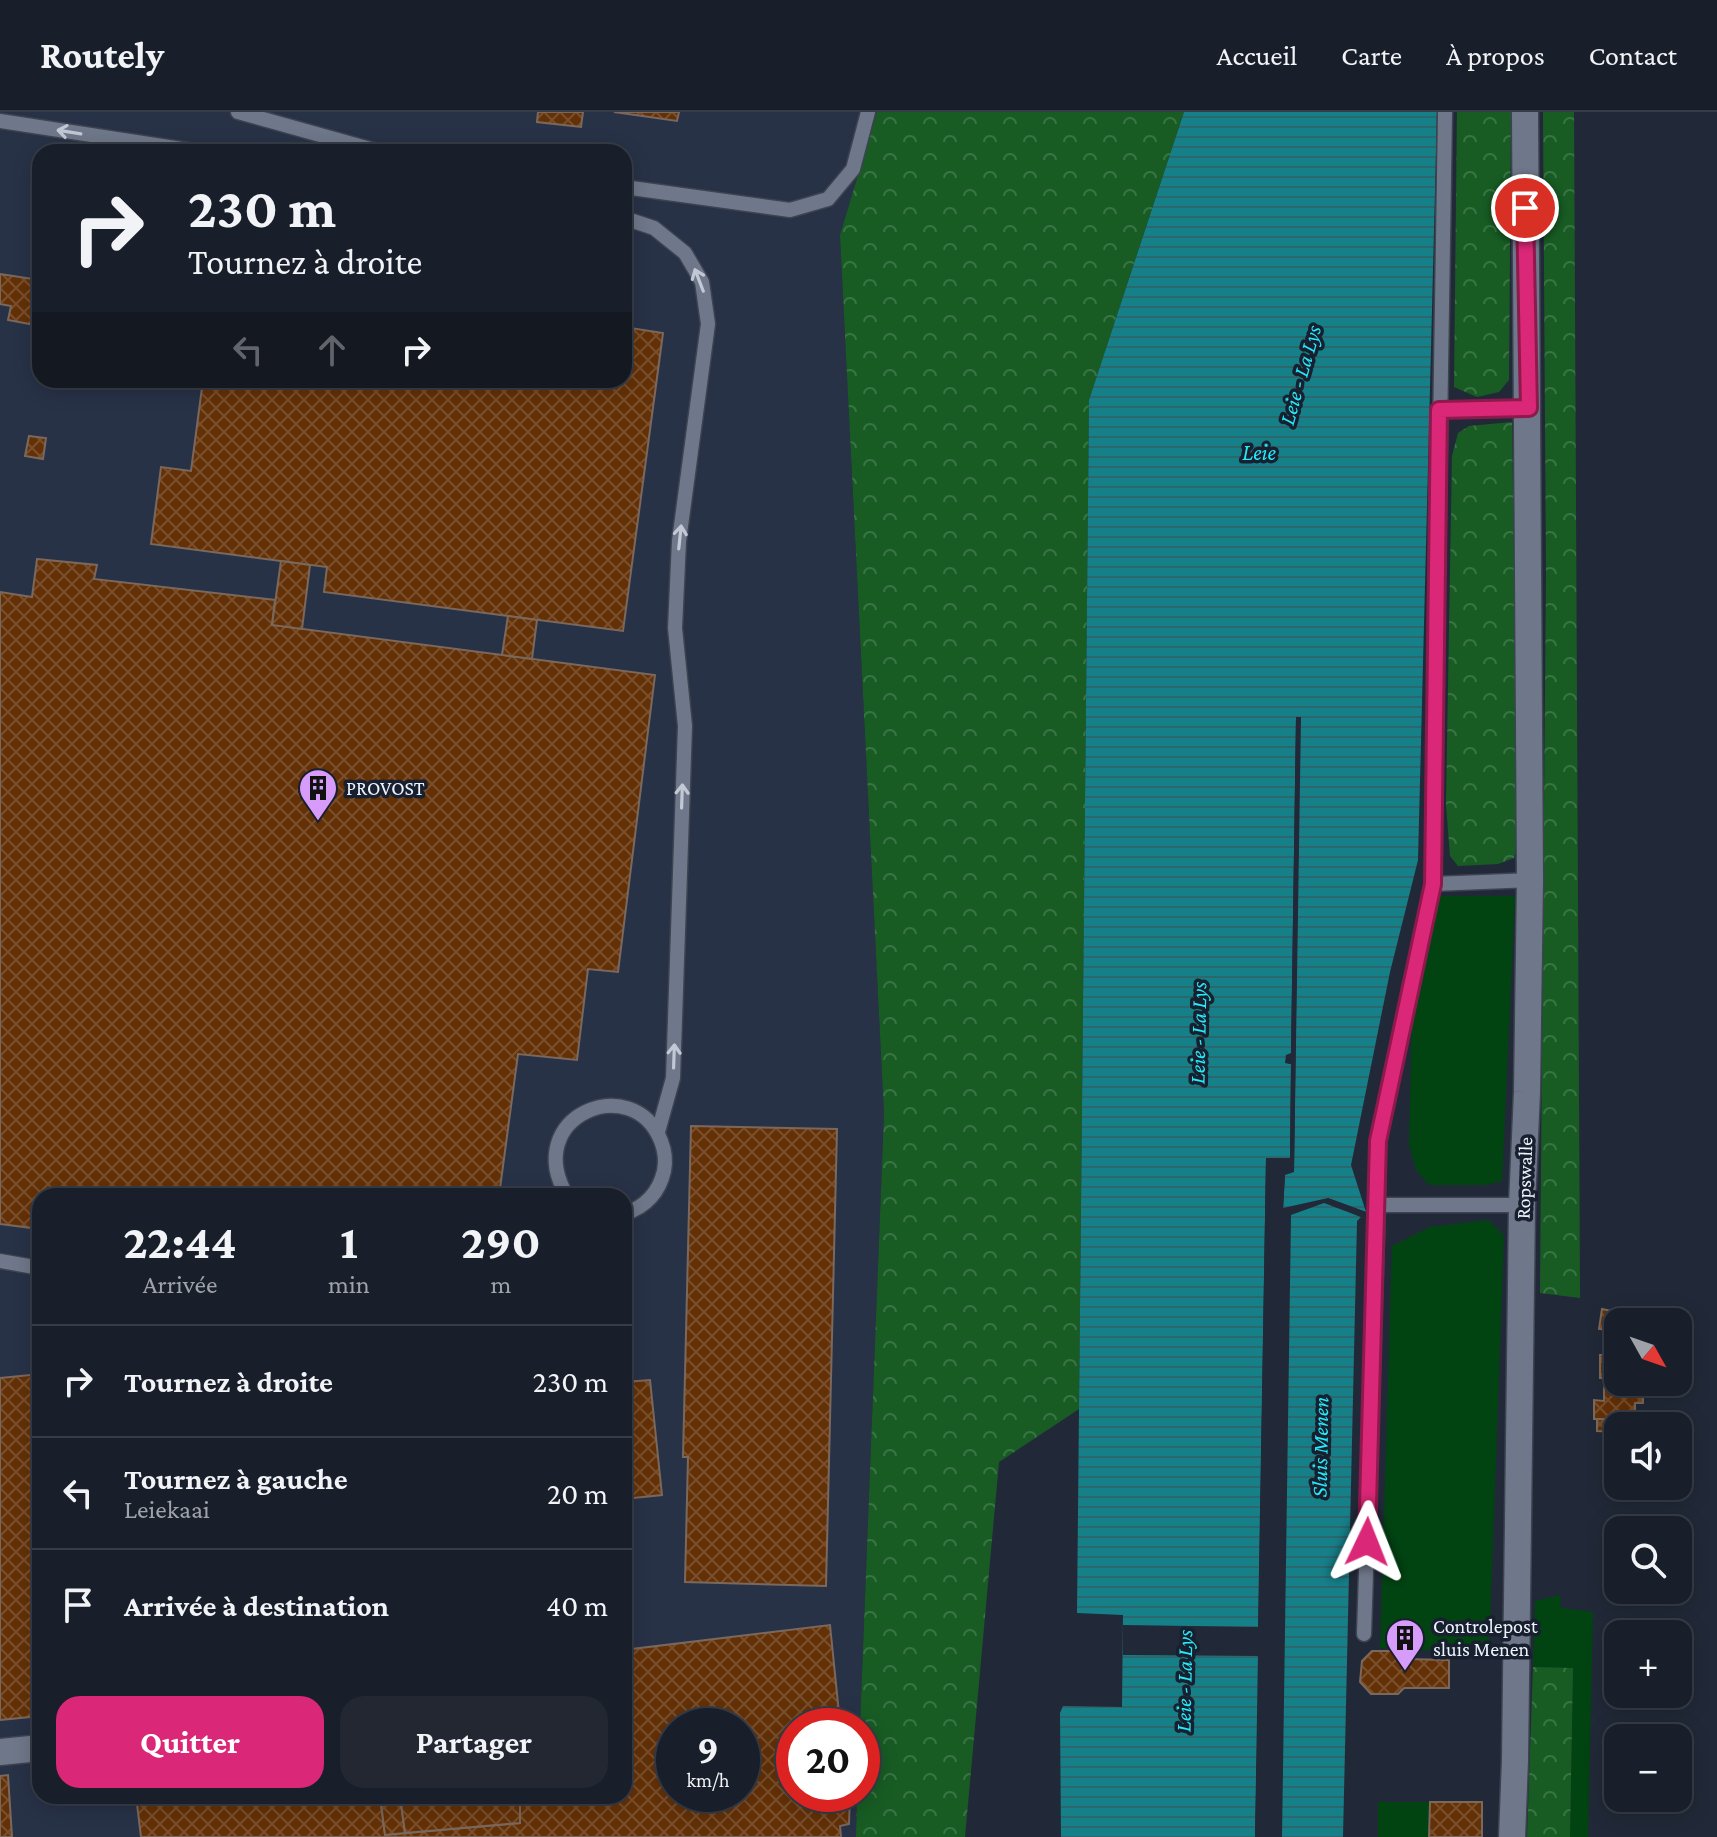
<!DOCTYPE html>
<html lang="fr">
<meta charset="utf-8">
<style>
body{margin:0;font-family:"Crimson Pro",serif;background:#222732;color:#f1f3f6;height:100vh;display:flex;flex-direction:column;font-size:30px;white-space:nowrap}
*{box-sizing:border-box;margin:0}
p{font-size:26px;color:#9fa2a8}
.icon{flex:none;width:44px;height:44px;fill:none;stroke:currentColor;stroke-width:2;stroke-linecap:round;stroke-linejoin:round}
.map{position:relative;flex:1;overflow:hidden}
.drawer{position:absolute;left:32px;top:1076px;width:600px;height:616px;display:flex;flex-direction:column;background:#191f2a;border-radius:24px;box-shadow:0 4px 20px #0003,0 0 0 2px #373d47}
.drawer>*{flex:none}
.hud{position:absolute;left:32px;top:32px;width:600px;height:244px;border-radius:24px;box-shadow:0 4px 20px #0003,0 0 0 2px #373d47;background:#191f2a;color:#f1f3f6;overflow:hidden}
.needle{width:52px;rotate:130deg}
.tools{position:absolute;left:1604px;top:1196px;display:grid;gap:16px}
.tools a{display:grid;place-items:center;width:88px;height:88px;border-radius:16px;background:#191f2a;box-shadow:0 4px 20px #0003,0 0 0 2px #373d47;font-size:40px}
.speed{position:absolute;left:656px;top:1596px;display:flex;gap:16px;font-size:40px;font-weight:700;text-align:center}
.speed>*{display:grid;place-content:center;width:104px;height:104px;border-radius:50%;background:#191f2a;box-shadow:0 4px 20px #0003,0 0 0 2px #373d47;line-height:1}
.speed small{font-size:20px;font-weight:400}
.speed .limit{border:12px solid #d22;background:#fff;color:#111}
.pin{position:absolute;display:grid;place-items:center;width:68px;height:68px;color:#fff;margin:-34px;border:4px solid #fff;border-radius:50%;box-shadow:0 2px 8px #0007}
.me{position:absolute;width:88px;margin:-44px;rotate:2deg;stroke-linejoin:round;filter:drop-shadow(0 0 6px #0008)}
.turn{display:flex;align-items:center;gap:28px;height:168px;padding:0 24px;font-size:36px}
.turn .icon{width:104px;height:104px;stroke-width:2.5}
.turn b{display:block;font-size:56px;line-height:68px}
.lanes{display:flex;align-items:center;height:76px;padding:0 24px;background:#0003;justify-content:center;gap:40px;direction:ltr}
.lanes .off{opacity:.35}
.eta{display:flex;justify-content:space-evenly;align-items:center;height:136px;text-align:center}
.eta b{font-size:48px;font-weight:700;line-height:56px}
.action{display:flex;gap:16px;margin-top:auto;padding:16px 24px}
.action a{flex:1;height:92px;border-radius:24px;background:#db2777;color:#fff;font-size:32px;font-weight:700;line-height:92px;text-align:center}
.action a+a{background:#222732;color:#f1f3f6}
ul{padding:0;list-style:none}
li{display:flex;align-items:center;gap:24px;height:112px;padding:0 24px;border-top:2px solid #373d47}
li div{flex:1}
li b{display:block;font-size:30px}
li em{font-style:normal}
header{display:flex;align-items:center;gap:48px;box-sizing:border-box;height:112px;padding:0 40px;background:#191f2a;border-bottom:2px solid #373d47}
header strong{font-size:38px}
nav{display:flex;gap:44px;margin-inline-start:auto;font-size:28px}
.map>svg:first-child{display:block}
</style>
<header>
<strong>Routely</strong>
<nav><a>Accueil</a><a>Carte</a><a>À propos</a><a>Contact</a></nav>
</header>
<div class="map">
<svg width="1717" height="1725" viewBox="0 0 1717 1725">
<defs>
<pattern id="forest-crowns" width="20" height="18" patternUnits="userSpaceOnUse" patternTransform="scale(2)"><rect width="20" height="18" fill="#185c24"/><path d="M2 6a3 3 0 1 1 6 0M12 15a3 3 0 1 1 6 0" fill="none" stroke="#3a7445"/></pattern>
<pattern id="water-rules" width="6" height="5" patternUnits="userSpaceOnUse" patternTransform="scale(2)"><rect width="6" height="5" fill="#168089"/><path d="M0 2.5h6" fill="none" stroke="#2c676e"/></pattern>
<pattern id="building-cross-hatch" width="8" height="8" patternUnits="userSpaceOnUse" patternTransform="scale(2)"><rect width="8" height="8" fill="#643107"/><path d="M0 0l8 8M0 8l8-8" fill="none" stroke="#7a4f2c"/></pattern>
</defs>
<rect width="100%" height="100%" fill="#212938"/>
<path fill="#283247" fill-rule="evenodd" d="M0 0H877L840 123 884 1002 860 1614H794V1682H857L856 1725H0ZM40 40H624V268H40ZM40 1084H624V1684H40ZM674 1614H742V1682H674Z"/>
<g fill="#014412">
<polygon points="1435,784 1515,784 1502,1069 1485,1073 1429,1073 1416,1058 1409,1032 1412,902"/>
<polygon points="1488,1108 1504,1123 1489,1541 1380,1536 1392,1134 1430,1115"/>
<polygon points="1560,1483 1561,1496 1593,1500 1588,1725 1570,1725 1573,1557 1533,1555 1535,1489"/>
<polygon points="1378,1690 1429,1690 1428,1725 1378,1725"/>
</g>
<g fill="url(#forest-crowns)">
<polygon points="877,0 1184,0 1089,288 1079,1297 999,1350 965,1725 856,1725 857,1682 862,1682 860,1614 884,1002 840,123"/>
<polygon points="1457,0 1511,0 1509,268 1499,280 1477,285 1454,275"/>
<polygon points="1543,0 1574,0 1580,1186 1540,1181 1546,463"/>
<polygon points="1512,310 1518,728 1514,746 1498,752 1458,754 1450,744 1446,692 1452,344 1458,321 1469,314"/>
<polygon points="1533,1555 1573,1556 1570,1725 1527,1725"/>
</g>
<polygon fill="url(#water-rules)" points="1184,0 1437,0 1418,748 1390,860 1351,1053 1366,1100 1328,1086 1325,1089 1361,1105 1357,1109 1343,1725 1279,1725 1283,1100 1285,1062 1294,1059 1300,605 1296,605 1291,942 1286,951 1291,952 1290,1047 1266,1046 1255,1725 1061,1725 1060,1601 1063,1594 1122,1595 1123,1503 1077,1501 1089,288"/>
<polygon fill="#212938" points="1296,605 1301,605 1294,1060 1285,1063 1283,1096 1328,1086 1366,1100 1361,1105 1324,1091 1291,1103 1282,1725 1275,1725 1279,1100 1281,1061 1290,1057 1290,1051 1270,1050 1259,1725 1255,1725 1259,1544 1123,1543 1123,1513 1258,1515 1266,1046 1290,1046 1291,952 1285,951 1286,943 1291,941"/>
<g fill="url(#building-cross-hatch)" stroke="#7b685c" stroke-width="2" fill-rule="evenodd">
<polygon points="538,0 583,0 581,15 537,10"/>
<polygon points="614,0 679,0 677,9"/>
<polygon points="0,162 40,168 40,214 8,208 11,194 0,192"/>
<polygon points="624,215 663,221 623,519 324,480 327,455 151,432 161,355 191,359 203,268 624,268"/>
<polygon points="29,324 46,326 43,347 25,344"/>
<polygon points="37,447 97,453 94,467 275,488 272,513 655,563 618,860 588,857 577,948 518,942 499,1084 40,1084 40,1117 0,1112 0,480 32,485"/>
<polygon points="281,449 310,453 302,517 272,513"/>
<polygon points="508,504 537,508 532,547 502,543"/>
<polygon points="691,1014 837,1017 826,1474 685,1470 688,1345 683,1345"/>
<polygon points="1602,1197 1617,1200 1615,1219 1599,1217"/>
<polygon points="1600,1243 1618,1243 1618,1270 1643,1270 1643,1291 1635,1291 1635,1308 1594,1307 1594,1288 1604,1289 1604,1266 1600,1266"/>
<polygon points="40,1262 40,1604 0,1608 0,1266"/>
<polygon points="650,1268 662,1383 624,1387 624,1270"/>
<polygon points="1597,1307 1634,1308 1634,1314 1618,1314 1618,1320 1597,1319"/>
<polygon points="1616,1467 1618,1467 1618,1478 1657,1478 1656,1487 1615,1486"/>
<path d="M830 1513 840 1611H850V1614H794V1682H850L849 1712 840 1714 841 1725H141L136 1684H380L385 1723 520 1711V1684H624V1538ZM674 1614H742V1682H674Z"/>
<polygon points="1372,1539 1398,1539 1405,1547 1449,1548 1449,1576 1404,1576 1398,1582 1371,1582 1360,1570 1362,1549"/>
<polygon points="8,1663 12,1725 0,1725 0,1664"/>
<polygon points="380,1684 400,1684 405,1721 385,1723"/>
<polygon points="400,1684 520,1684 520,1711 405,1721"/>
<polygon points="1430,1690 1482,1690 1482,1725 1429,1725"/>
</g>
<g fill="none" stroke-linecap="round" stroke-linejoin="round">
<defs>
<g id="service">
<polyline points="238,0 381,40"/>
<polyline points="0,9 201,40"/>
<polyline points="624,75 790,98 828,87 853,57 868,0"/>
<polyline points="624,106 654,116 685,141 702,170 708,212 679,429 675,516 685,614 673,966 658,1020"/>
<polyline points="1439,298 1529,296"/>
<polyline points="1433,772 1530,768"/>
<path d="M567 1084C520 1004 633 958 661 1029 665 1039 666 1049 664 1059 659 1081 645 1095 624 1102"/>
<polyline points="1378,1093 1522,1093"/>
<polyline points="0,1149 40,1156"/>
<polyline points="1364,1522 1378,1093 1378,1029 1433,772 1445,0"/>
</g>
<g id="minor">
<polyline points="0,1640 40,1636"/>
<polyline points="1512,1725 1515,1648 1522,1093 1527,980 1530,768 1525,0"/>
</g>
</defs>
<use href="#service" stroke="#3d4350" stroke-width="17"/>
<use href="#minor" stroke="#3d4350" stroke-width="29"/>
<use href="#service" stroke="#6f788a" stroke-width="14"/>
<use href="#minor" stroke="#6f788a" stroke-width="26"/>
</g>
<defs><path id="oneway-shaft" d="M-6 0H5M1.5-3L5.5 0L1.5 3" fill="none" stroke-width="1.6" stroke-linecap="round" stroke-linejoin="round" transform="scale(2)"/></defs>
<g stroke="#c2c9d5">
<use href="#oneway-shaft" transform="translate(69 20) rotate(-171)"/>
<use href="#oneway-shaft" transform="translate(699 168) rotate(-111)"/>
<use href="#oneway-shaft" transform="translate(680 425) rotate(-84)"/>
<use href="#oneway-shaft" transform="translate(682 684) rotate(-88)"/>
<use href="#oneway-shaft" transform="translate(674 944) rotate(-88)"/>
</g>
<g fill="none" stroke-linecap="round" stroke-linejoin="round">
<defs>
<polyline id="route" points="1367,1430 1378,1029 1433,772 1439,298 1529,296 1525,96"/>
</defs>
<use href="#route" stroke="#8e194d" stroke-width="20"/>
<use href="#route" stroke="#db2777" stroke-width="14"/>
</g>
<defs>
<symbol id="building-pin" viewBox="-11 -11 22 30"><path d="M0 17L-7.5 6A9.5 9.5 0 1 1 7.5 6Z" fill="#d79bf9" stroke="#181f2e"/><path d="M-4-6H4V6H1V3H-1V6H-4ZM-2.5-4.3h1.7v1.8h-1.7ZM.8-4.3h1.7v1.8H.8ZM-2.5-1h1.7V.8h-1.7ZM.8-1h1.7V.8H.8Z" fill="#111"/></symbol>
</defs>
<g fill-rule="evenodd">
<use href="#building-pin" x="296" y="654" width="44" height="60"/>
<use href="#building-pin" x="1383" y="1504" width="44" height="60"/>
</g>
<g text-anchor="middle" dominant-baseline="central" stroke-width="7" stroke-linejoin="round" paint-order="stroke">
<g font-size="20" fill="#eef4fe" stroke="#181f2e" text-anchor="start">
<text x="346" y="676">PROVOST</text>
<text x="1433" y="1514">Controlepost<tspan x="1433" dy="23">sluis Menen</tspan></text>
</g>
<g font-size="20" fill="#eef4fe" stroke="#181f2e">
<text transform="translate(1524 1066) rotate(-88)">Ropswalle</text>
</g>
<g font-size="22" font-style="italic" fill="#24eaf9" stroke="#181f2e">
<text transform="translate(1300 263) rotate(-74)">Leie - La Lys</text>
<text x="1259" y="340">Leie</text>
<text transform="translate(1198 921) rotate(-89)">Leie - La Lys</text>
<text transform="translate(1320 1335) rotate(-89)">Sluis Menen</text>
<text transform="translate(1184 1569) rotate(-89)">Leie - La Lys</text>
</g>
</g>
</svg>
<div class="tools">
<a><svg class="needle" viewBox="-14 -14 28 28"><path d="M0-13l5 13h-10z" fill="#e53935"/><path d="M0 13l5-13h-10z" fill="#9fa2a8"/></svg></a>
<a><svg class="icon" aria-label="sound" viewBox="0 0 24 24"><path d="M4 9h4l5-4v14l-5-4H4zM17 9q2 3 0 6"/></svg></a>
<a><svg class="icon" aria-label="search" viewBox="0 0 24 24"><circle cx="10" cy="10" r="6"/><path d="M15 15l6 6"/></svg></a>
<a>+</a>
<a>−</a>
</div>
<div class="speed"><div>9<small>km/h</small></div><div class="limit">20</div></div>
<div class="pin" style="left:1525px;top:96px;background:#d93025"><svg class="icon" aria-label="arrive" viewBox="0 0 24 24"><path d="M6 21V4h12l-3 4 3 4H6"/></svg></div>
<svg class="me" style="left:1367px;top:1430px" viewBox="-20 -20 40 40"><path d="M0-17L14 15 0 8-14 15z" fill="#db2777" stroke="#fff" stroke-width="4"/></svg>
<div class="hud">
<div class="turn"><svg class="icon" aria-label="right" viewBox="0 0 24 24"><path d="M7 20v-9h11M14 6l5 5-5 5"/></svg><div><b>230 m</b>Tournez à droite</div></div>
<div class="lanes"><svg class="icon off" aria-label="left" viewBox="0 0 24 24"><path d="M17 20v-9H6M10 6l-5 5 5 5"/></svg><svg class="icon off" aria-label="ahead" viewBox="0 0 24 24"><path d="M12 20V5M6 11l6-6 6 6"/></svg><svg class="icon" aria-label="right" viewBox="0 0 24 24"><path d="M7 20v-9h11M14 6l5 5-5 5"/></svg></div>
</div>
<section class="drawer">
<div class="eta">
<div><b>22:44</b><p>Arrivée</p></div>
<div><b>1</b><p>min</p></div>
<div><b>290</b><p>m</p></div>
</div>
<ul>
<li><svg class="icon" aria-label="right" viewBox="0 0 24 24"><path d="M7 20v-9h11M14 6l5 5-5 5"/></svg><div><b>Tournez à droite</b></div><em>230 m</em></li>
<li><svg class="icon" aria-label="left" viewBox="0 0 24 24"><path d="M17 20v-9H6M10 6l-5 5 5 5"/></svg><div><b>Tournez à gauche</b><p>Leiekaai</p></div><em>20 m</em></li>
<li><svg class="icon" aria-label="arrive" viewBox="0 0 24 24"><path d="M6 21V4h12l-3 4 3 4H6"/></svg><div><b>Arrivée à destination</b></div><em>40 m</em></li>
</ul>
<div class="action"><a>Quitter</a><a>Partager</a></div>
</section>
</div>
